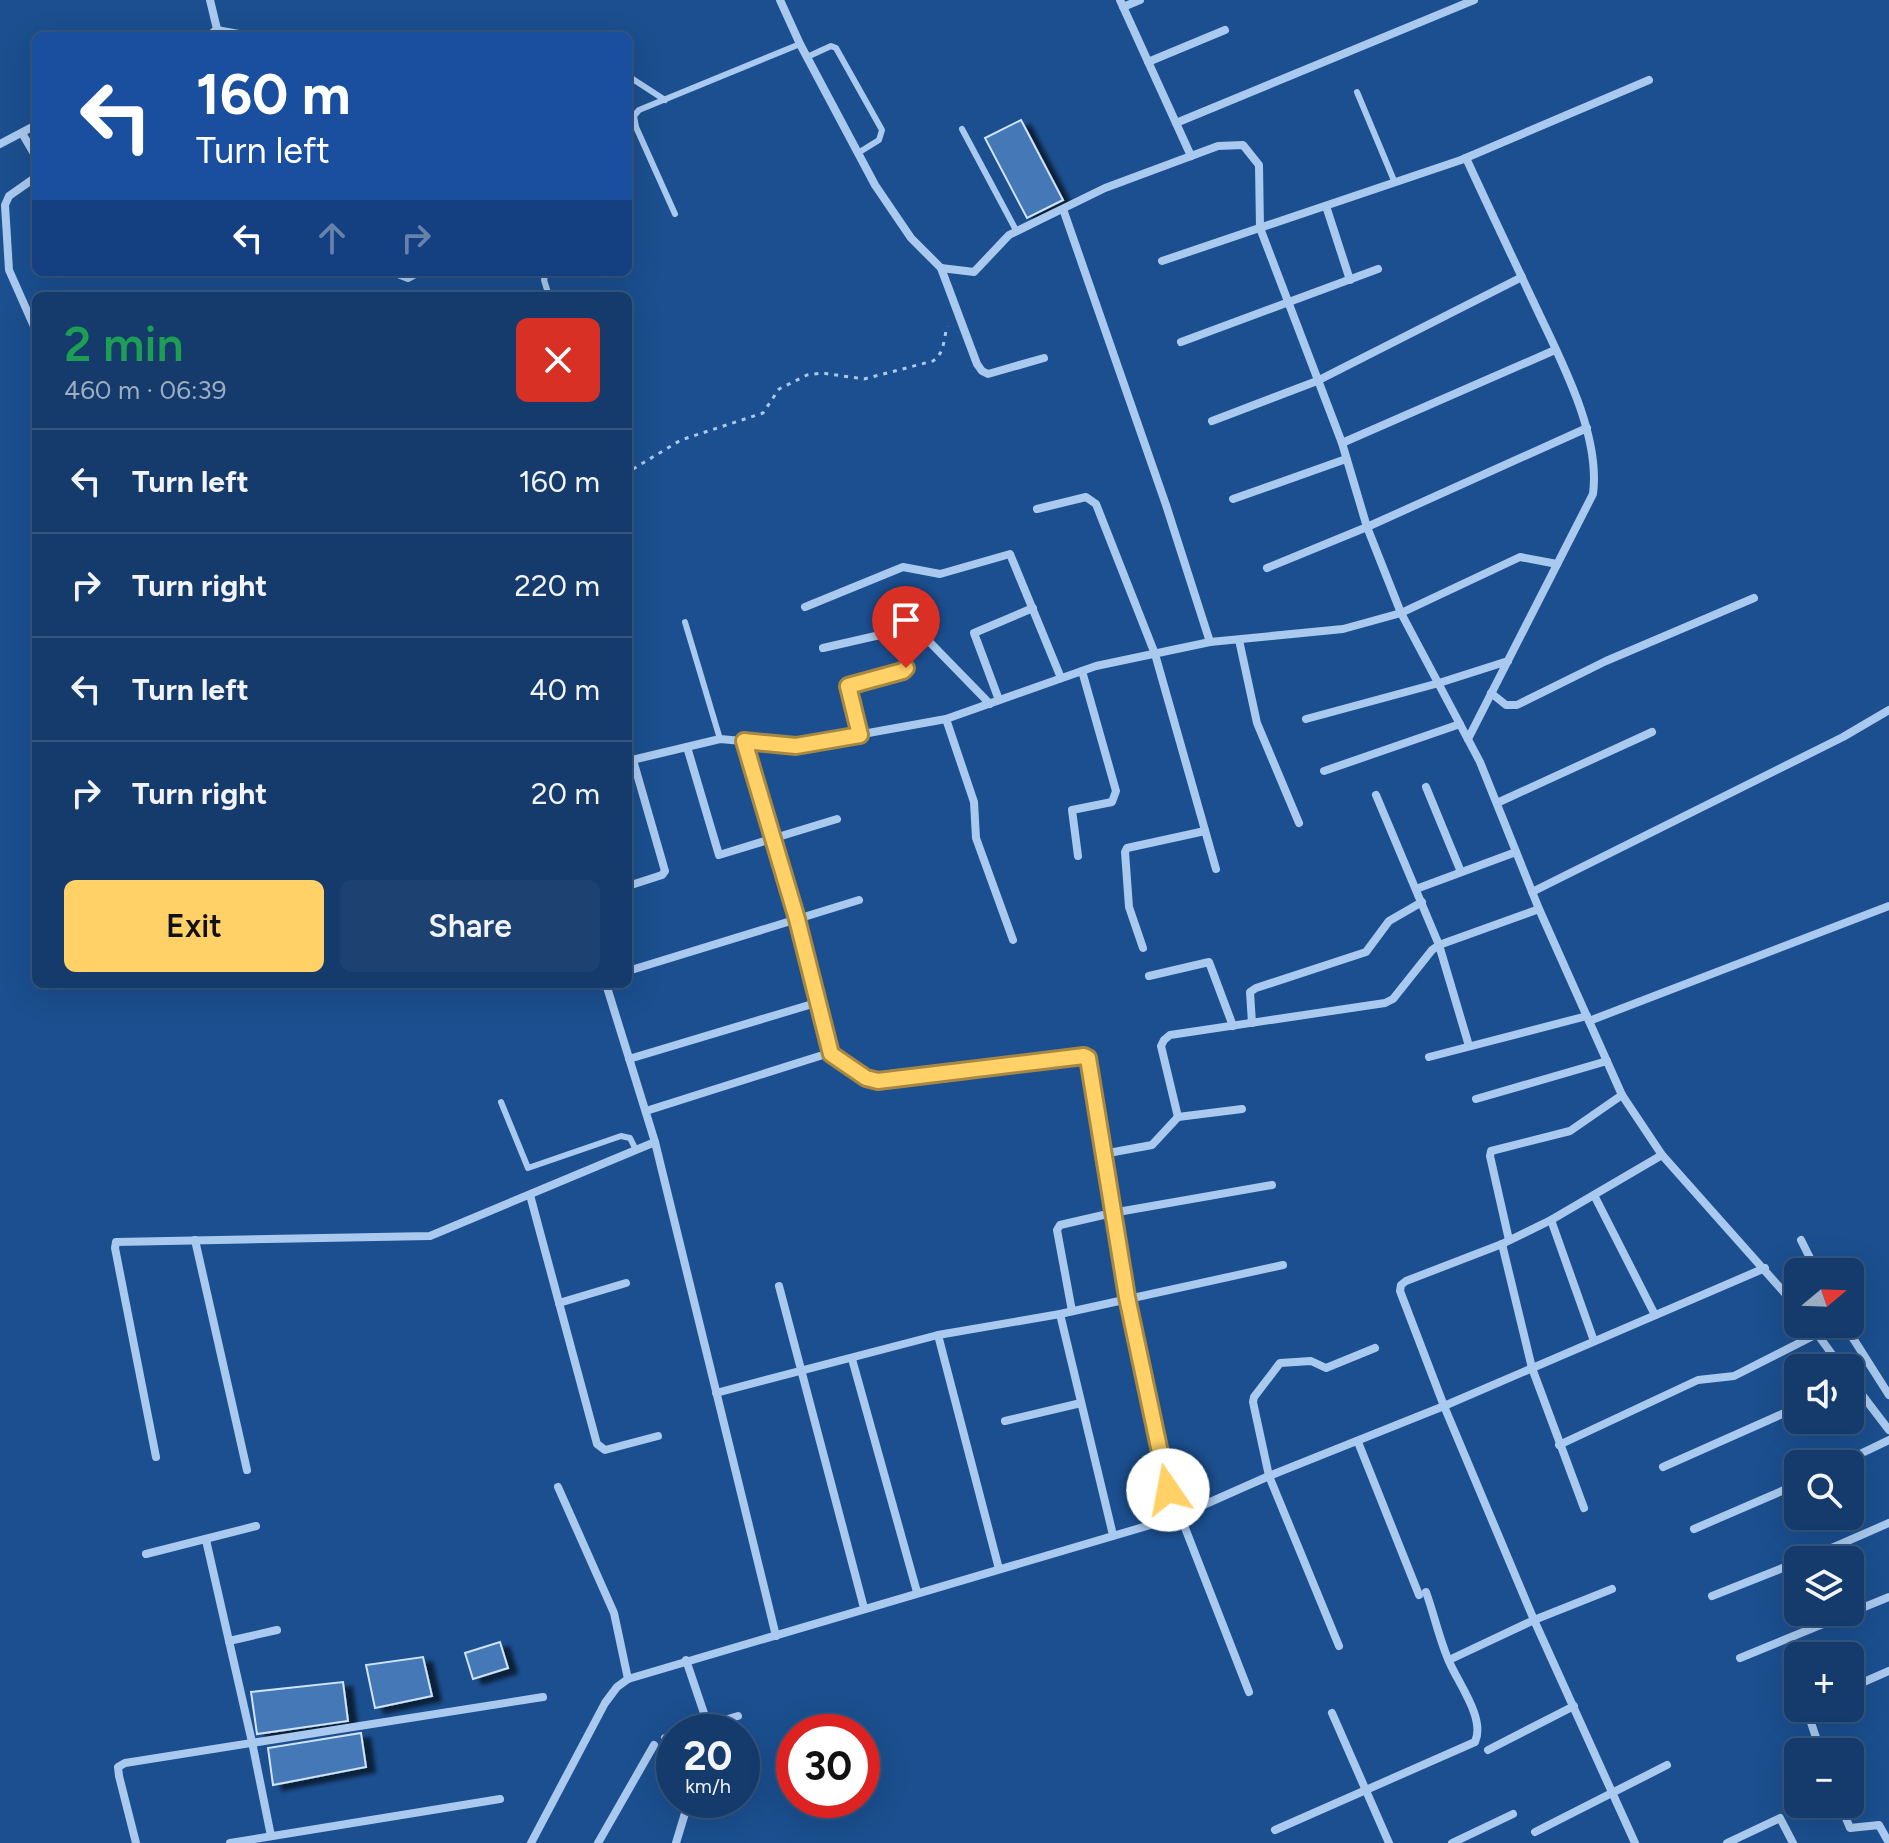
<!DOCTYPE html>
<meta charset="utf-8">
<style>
body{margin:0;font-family:Figtree,sans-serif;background:#1d4271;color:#f1f3f6;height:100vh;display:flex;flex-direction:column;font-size:30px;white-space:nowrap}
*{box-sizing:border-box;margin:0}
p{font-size:26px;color:#9dadc1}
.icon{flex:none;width:44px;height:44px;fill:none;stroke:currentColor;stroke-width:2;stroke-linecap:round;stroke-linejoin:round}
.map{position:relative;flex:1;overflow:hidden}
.panel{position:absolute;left:32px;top:292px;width:600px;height:696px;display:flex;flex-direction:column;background:#143b6b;border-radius:12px;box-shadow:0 8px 32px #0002,0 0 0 2px #33557e}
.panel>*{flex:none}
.banner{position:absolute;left:32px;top:32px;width:600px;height:244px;border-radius:12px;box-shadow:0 8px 32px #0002,0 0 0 2px #33557e;background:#1a4fa0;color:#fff;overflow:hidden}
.needle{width:52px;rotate:71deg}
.fabs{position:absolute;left:1784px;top:1258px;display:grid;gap:16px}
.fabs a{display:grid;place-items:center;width:80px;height:80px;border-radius:12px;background:#143b6b;box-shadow:0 8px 32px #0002,0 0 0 2px #33557e;font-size:40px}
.speed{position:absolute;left:656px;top:1714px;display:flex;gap:16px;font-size:40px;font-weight:700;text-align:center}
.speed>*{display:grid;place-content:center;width:104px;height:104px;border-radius:50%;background:#143b6b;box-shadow:0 8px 32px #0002,0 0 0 2px #33557e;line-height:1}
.speed small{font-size:20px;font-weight:400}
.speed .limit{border:12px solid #d22;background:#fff;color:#111}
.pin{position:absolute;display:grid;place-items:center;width:68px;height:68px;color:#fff;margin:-82px -34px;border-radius:50% 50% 50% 0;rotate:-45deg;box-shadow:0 0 8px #0007}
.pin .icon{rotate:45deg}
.me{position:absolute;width:88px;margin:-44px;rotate:348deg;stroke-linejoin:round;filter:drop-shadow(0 0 6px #0008)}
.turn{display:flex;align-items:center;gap:28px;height:168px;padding:0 32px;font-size:36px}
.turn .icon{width:104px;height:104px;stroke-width:2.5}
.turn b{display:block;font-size:56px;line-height:68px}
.lanes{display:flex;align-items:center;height:76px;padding:0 32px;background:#0003;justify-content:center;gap:40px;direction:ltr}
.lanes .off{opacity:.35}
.round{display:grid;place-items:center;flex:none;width:84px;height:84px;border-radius:12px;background:#1d4271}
.overview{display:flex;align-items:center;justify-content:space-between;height:136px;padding:0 32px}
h1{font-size:48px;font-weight:600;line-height:60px;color:#1e9e55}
.primary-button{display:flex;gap:16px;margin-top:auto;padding:16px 32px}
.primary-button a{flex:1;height:92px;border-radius:12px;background:#ffd166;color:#111;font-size:32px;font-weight:600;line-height:92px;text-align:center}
.primary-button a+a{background:#1d4271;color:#f1f3f6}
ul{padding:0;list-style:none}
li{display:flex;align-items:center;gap:24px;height:104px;padding:0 32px;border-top:2px solid #33557e}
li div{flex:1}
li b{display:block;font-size:30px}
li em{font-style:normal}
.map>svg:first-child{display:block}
</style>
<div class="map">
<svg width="1889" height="1843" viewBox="0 0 1889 1843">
<defs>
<filter id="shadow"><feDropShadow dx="9" dy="5" stdDeviation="2" flood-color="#0009"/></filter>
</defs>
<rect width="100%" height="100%" fill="#1b4f8f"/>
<g fill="#4478b7" stroke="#cfe3fa" stroke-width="2" filter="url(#shadow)">
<polygon points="1021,120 1063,200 1027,218 985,138"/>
<polygon points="500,1642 508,1668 473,1679 465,1653"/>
<polygon points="423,1657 432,1696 375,1708 366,1665"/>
<polygon points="343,1682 348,1721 257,1734 251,1692"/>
<polygon points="361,1733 366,1767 273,1785 268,1748"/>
</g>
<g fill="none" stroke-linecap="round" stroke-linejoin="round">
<path stroke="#a9c9ee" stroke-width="3" stroke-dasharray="4 6" stroke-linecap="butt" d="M633 469 681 440 763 413 779 389 807 375 822 373 864 379 933 361C944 354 944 339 947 326"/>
<g stroke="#a9c9ee" stroke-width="6">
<polyline points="217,29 255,36"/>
<polyline points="333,36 343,33"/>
<polyline points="807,57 831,46 836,48 882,130 879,140 858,153"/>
<polyline points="628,76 665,100"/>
<polyline points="1357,92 1395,183"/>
<polyline points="962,129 1017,232"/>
<polyline points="675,214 636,127 634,116 639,110 800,44"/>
<polyline points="546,272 544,280 549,296"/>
<polyline points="685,622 720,739"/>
<polyline points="501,1102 528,1168 621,1136 630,1138 636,1150"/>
</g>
<g stroke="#a9c9ee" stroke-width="8">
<polyline points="780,0 800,44 875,185 911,238 941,268 974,272 1009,235 1105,188 1218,146 1243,145 1259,165 1260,228 1342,443 1367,527 1401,613 1480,762 1539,909 1622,1095 1662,1155 1798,1308"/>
<polyline points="1120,0 1191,156"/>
<polyline points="1123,7 1140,0"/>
<polyline points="209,36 217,29 210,0"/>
<polyline points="1148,62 1225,30"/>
<polyline points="1176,123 1474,0"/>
<polyline points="22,133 36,157"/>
<polyline points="0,144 36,125"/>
<path d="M1466 158C1488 206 1511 254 1534 303 1559 357 1601 433 1593 494L1468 739"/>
<polyline points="36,177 9,196 5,205 9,270 36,331"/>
<polyline points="1326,206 1350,280"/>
<polyline points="1063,209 1166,505 1210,642"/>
<polyline points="1162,261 1461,160 1649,80"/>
<polyline points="941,268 977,364 982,371 988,374 1044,358"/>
<polyline points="393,272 408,278 419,272"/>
<polyline points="1181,342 1378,269"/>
<polyline points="1212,421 1317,381 1522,277"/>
<polyline points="1342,443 1555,350"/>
<polyline points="1233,499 1346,459"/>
<polyline points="1037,509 1086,497 1096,504 1155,654 1216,869"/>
<polyline points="1267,568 1367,527 1587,428"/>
<polyline points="805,607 903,567 940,574 1010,554 1061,678"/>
<polyline points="1239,640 1257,723 1299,823"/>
<polyline points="823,648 915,627 990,704"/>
<polyline points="1491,693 1506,705 1517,705 1606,661 1754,598"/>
<polyline points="999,700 974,633 1033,608"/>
<polyline points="946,719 974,802 976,838 1013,940"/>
<polyline points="1306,719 1439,683 1508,661"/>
<polyline points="860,735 848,686 903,671 906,663 899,629"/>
<polyline points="744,741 797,919 831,1054"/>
<polyline points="687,747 719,855 837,819"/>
<polyline points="628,761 720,739 796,746 946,719 1096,666 1210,642 1343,629 1401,613 1520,557 1557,564"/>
<polyline points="1324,771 1460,724"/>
<polyline points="1426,787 1461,872"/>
<polyline points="1376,795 1439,945 1469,1046"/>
<polyline points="1497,803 1652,732"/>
<polyline points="1078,856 1072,810 1112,802 1116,791 1082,671"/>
<polyline points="628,886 662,875 665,871 633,760"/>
<polyline points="1416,889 1516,852"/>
<polyline points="1532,892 1843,737 1889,710"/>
<polyline points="1143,948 1129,907 1125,852 1127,848 1205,831"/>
<polyline points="628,971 859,900"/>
<polyline points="1149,976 1209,962 1233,1026"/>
<polyline points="606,984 655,1142 776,1636"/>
<polyline points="1589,1021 1889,906"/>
<polyline points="1252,1023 1250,992 1256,988 1366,952 1389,921 1422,902"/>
<polyline points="1429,1057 1587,1016"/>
<polyline points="629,1059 819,1002"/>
<polyline points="1476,1099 1607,1061"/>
<polyline points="646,1111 826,1054 836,1056 871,1081 1084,1056 1088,1058 1127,1297 1174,1518"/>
<polyline points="1178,1117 1161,1046 1164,1040 1170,1035 1385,1003 1393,999 1432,950 1439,945 1539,909"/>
<polyline points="1103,1154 1152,1145 1178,1117 1242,1109"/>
<polyline points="530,1195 597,1444 605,1450 658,1436"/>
<polyline points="1594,1195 1655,1315"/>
<polyline points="1551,1220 1594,1341"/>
<polyline points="195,1240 247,1470"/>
<polyline points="1509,1240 1490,1156 1491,1151 1570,1131 1622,1095"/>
<polyline points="1801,1240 1817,1272"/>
<polyline points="1502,1244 1532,1368 1584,1508"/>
<polyline points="779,1286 864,1608"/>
<polyline points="559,1303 626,1283"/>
<polyline points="1072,1311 1057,1230 1060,1225 1112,1213 1272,1185"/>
<polyline points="1060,1314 1113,1535"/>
<polyline points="1810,1324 1842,1368"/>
<polyline points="1844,1324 1889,1395"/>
<polyline points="938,1335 999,1569"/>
<polyline points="852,1359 917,1592"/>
<polyline points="1850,1379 1889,1430"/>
<polyline points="716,1393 938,1335 1060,1314 1283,1265"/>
<polyline points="1005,1421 1081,1403"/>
<polyline points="1358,1442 1419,1595"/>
<polyline points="1559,1445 1698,1380 1734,1376 1817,1334"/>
<polyline points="156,1457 115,1248 116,1242 430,1236 655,1142"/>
<polyline points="1839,1464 1889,1440"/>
<polyline points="1663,1467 1798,1407"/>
<polyline points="558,1487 614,1613 628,1679"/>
<polyline points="1180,1515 1249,1692"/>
<polyline points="1694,1529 1798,1484"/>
<polyline points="206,1540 252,1742 271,1836"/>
<polyline points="146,1554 256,1526"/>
<polyline points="1804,1560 1889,1523"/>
<polyline points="1712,1596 1798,1562"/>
<polyline points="229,1641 277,1630"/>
<polyline points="1339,1646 1269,1476 1253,1402 1254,1397 1280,1363 1311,1361 1326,1368 1375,1348"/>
<polyline points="1740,1658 1889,1597"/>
<polyline points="686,1660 708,1725"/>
<polyline points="1449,1660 1534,1620 1612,1589"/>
<polyline points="1850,1688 1889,1671"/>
<polyline points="1806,1708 1821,1752"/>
<polyline points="1332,1713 1389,1843"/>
<polyline points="685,1732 738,1716"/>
<polyline points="665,1738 674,1735"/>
<polyline points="1488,1750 1574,1706"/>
<polyline points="742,1766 745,1765"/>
<polyline points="1840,1804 1850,1828 1879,1825 1889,1843"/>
<path d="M1275 1830 1475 1742C1486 1718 1457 1682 1448 1659 1439 1638 1434 1614 1426 1592"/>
<polyline points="1535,1832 1667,1765"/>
<polyline points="136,1843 119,1776 118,1767 125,1763 543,1697"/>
<polyline points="230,1843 500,1799"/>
<polyline points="531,1843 605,1703 617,1687 628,1679 1174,1518 1269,1476 1444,1406 1765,1268"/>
<polyline points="598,1843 654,1745"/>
<polyline points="676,1843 689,1800"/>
<polyline points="1452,1843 1513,1814"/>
<polyline points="1635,1843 1534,1620 1444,1406 1400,1291 1401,1285 1406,1281 1502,1244 1551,1220 1662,1155"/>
<polyline points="1727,1843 1780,1818 1793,1843"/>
</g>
</g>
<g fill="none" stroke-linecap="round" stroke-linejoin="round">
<defs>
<polyline id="route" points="906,668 903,671 848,686 860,735 796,746 744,741 797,919 831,1054 866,1078 878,1081 1084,1056 1088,1058 1127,1297 1168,1490"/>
</defs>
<use href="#route" stroke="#a68842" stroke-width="20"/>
<use href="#route" stroke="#ffd166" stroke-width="14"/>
</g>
</svg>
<div class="fabs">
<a><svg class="needle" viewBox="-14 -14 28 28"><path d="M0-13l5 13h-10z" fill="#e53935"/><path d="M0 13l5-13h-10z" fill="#9dadc1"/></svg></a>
<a><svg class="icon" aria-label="sound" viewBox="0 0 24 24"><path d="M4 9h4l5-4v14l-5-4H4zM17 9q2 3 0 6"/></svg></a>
<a><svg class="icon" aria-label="search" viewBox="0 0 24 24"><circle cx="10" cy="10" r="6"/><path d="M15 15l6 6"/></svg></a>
<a><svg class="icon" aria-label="layers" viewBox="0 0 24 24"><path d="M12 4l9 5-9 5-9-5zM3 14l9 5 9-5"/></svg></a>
<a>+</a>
<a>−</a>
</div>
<div class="speed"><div>20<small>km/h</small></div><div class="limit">30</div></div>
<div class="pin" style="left:906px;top:668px;background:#d93025"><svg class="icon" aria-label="arrive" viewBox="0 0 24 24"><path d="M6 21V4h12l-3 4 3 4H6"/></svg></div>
<svg class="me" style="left:1168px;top:1490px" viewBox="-20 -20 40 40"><circle r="19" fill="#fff"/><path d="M0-13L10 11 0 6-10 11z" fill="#ffd166"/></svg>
<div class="banner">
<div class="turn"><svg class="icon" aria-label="left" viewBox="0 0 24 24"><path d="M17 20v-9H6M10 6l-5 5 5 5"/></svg><div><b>160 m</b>Turn left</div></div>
<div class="lanes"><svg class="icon" aria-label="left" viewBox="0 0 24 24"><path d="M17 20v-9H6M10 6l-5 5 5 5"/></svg><svg class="icon off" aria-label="ahead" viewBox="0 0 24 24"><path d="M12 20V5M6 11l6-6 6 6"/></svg><svg class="icon off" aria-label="right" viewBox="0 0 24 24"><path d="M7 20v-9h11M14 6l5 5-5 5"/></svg></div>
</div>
<section class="panel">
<div class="overview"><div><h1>2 min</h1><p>460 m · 06:39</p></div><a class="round" style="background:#d93025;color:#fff"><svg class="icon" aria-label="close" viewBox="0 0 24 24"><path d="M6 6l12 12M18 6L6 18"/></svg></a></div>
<ul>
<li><svg class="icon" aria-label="left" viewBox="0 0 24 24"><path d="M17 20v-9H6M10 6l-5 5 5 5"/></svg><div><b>Turn left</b></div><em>160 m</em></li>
<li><svg class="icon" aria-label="right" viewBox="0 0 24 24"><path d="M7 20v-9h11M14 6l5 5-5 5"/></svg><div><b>Turn right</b></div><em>220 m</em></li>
<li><svg class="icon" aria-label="left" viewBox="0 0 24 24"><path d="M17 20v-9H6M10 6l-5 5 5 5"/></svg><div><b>Turn left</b></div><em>40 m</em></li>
<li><svg class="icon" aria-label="right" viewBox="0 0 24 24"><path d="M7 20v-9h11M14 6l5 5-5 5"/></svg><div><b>Turn right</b></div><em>20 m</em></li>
</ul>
<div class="primary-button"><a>Exit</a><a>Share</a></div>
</section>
</div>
